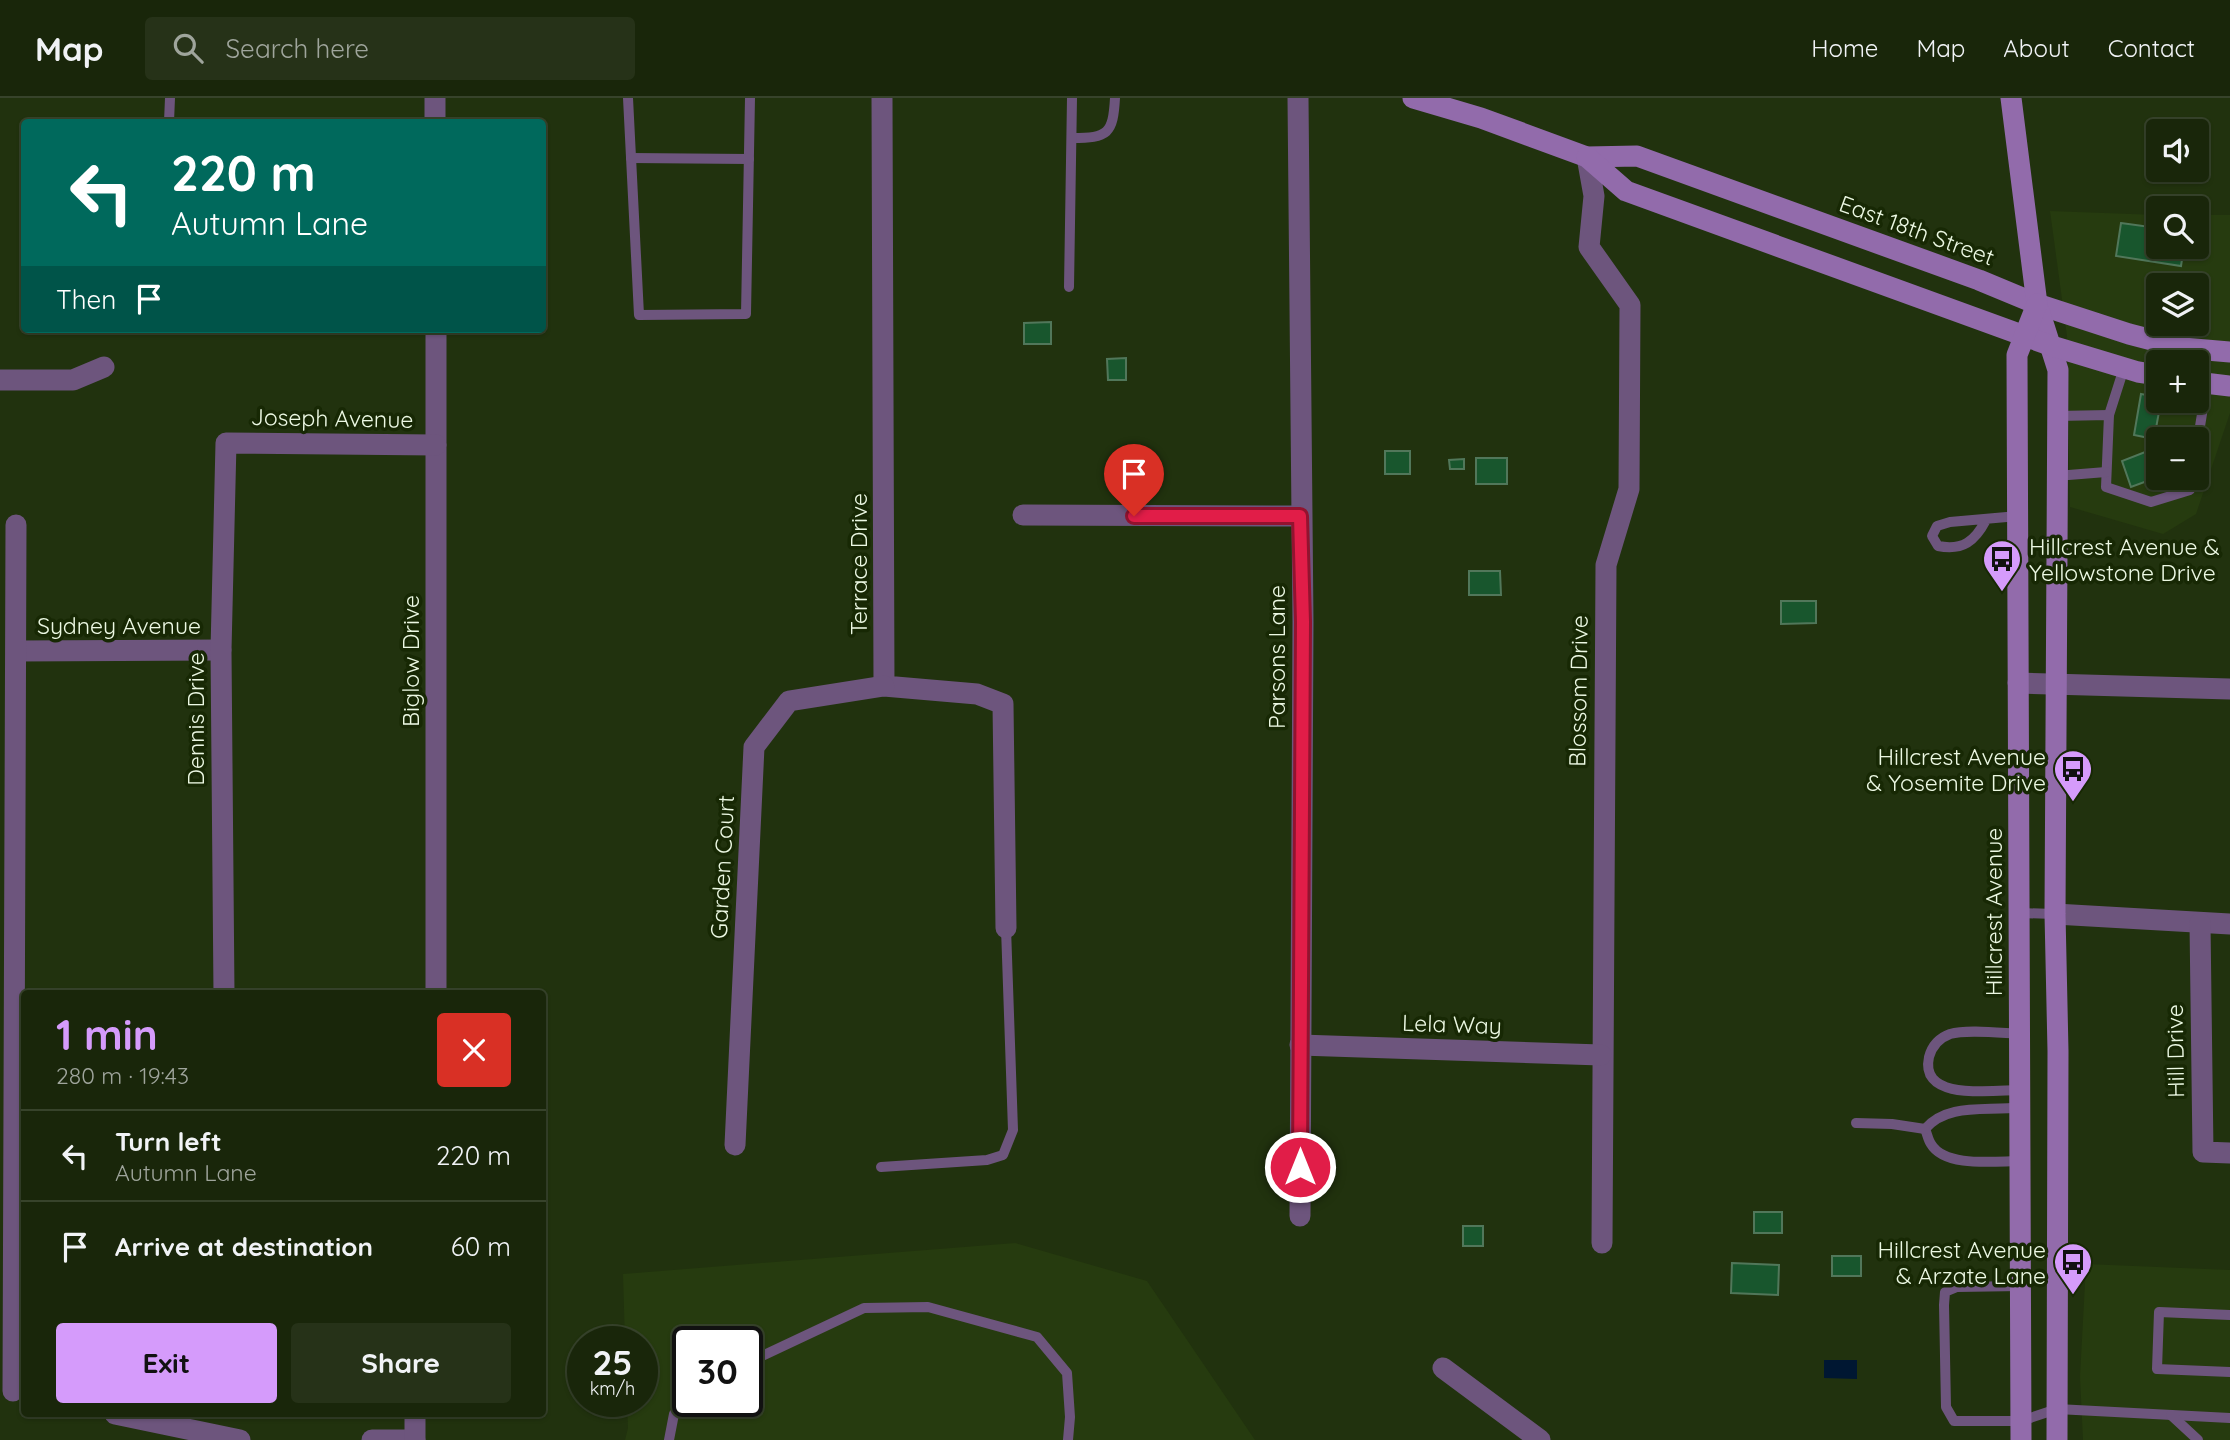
<!DOCTYPE html>
<meta charset="utf-8">
<style>
body{margin:0;font-family:Quicksand,sans-serif;background:#263218;color:#f1f3f6;height:100vh;display:flex;flex-direction:column;font-size:26px;white-space:nowrap}
*{box-sizing:border-box;margin:0}
p{font-size:23px;color:#9fa59c}
.icon{flex:none;width:38px;height:38px;fill:none;stroke:currentColor;stroke-width:2;stroke-linecap:round;stroke-linejoin:round}
.map{position:relative;flex:1;overflow:hidden}
.side{position:absolute;left:21px;top:892px;width:525px;height:427px;display:flex;flex-direction:column;background:#19260a;border-radius:7px;box-shadow:0 2px 5px #0004,0 0 0 2px #37432b}
.side>*{flex:none}
.hud{position:absolute;left:21px;top:21px;width:525px;height:214px;border-radius:7px;box-shadow:0 2px 5px #0004,0 0 0 2px #37432b;background:#00695c;color:#fff;overflow:hidden}
.controls{position:absolute;left:2146px;top:21px;display:grid;gap:14px}
.controls a{display:grid;place-items:center;width:63px;height:63px;border-radius:7px;background:#19260a;box-shadow:0 2px 5px #0004,0 0 0 2px #37432b;font-size:35px}
.speed{position:absolute;left:567px;top:1228px;display:flex;gap:14px;font-size:35px;font-weight:700;text-align:center}
.speed>*{display:grid;place-content:center;width:91px;height:91px;border-radius:50%;background:#19260a;box-shadow:0 2px 5px #0004,0 0 0 2px #37432b;line-height:1}
.speed small{font-size:18px;font-weight:400}
.speed .limit{border:4px solid #111;border-radius:10px;background:#fff;color:#111}
.pin{position:absolute;display:grid;place-items:center;width:60px;height:60px;color:#fff;margin:-72px -30px;border-radius:50% 50% 50% 0;rotate:-45deg;box-shadow:0 0 7px #0007}
.pin .icon{rotate:45deg}
.me{position:absolute;width:77px;margin:-38px;rotate:0deg;stroke-linejoin:round;filter:drop-shadow(0 0 5px #0008)}
.turn{display:flex;align-items:center;gap:24px;height:147px;padding:0 35px;font-size:32px}
.turn .icon{width:91px;height:91px;stroke-width:2.5}
.turn b{display:block;font-size:49px;line-height:60px}
.then{display:flex;align-items:center;height:66px;padding:0 35px;background:#0003;gap:14px;font-size:26px}
.round{display:grid;place-items:center;flex:none;width:74px;height:74px;border-radius:7px;background:#263218}
.head{display:flex;align-items:center;justify-content:space-between;height:119px;padding:0 35px}
h1{font-size:42px;font-weight:800;line-height:52px;color:#d59bfb}
.button{display:flex;gap:14px;margin-top:auto;padding:14px 35px}
.button a{flex:1;height:80px;border-radius:7px;background:#d59bfb;color:#111;font-size:28px;font-weight:800;line-height:80px;text-align:center}
.button a+a{background:#263218;color:#f1f3f6}
ul{padding:0;list-style:none}
li{display:flex;align-items:center;gap:21px;height:91px;padding:0 35px;border-top:2px solid #37432b}
li div{flex:1}
li b{display:block;font-size:26px}
li em{font-style:normal}
header{display:flex;align-items:center;gap:42px;box-sizing:border-box;height:98px;padding:0 35px;background:#19260a;border-bottom:2px solid #37432b}
header strong{font-size:33px}
nav{display:flex;gap:38px;margin-inline-start:auto;font-size:24px}
.search{width:490px;height:63px;background:#263218;display:flex;align-items:center;gap:18px;box-sizing:border-box;padding:0 24px;border-radius:7px;color:#9fa59c;font-size:26px}
.map>svg:first-child{display:block}
</style>
<header>
<strong>Map</strong>
<div class="search"><svg class="icon" aria-label="search" viewBox="0 0 24 24"><circle cx="10" cy="10" r="6"/><path d="M15 15l6 6"/></svg>Search here</div>
<nav><a>Home</a><a>Map</a><a>About</a><a>Contact</a></nav>
</header>
<div class="map">
<svg width="2230" height="1342" viewBox="0 0 2230 1342">
<rect width="100%" height="100%" fill="#21320e"/>
<g fill="#263b0f" fill-rule="evenodd">
<path d="M2050 113 2158 117V149H2196V117H2230V315L2196 416 2163 436 2070 409 2067 238ZM2158 187H2196V226H2158ZM2158 264H2196V303H2158ZM2158 341H2196V380H2158Z"/>
<path d="M1015 1145 1147 1183 1255 1342H625L628 1330 627 1304H642V1244H625L623 1176ZM688 1244H747V1304H688Z"/>
<polygon points="2086,1166 2230,1172 2230,1342 2083,1342 2080,1279"/>
</g>
<polygon fill="#001732" points="1824,1262 1857,1262 1857,1281 1824,1280"/>
<g fill="#18562d" stroke="#51775a" stroke-width="2">
<polygon points="2121,125 2158,130 2158,149 2184,149 2181,168 2116,158"/>
<polygon points="1051,224 1051,246 1024,246 1024,225"/>
<polygon points="1126,260 1126,282 1108,282 1107,261"/>
<polygon points="2141,296 2158,299 2158,303 2161,303 2154,341 2134,337"/>
<polygon points="2158,349 2158,379 2131,389 2122,363"/>
<rect x="1385" y="353" width="25" height="23"/>
<rect x="1476" y="360" width="31" height="26"/>
<polygon points="1464,361 1464,371 1450,371 1449,362"/>
<polygon points="1469,473 1500,473 1501,497 1469,497"/>
<polygon points="1781,503 1816,503 1816,525 1781,526"/>
<rect x="1754" y="1114" width="28" height="21"/>
<rect x="1463" y="1128" width="20" height="20"/>
<rect x="1832" y="1158" width="29" height="20"/>
<polygon points="1732,1165 1779,1167 1778,1197 1731,1195"/>
</g>
<g fill="none" stroke-linecap="round" stroke-linejoin="round">
<g stroke="#6d557d" stroke-width="10">
<polyline points="628,0 639,217 746,216 750,0"/>
<polyline points="169,24 170,0"/>
<path d="M1072 40C1108 40 1113 36 1115 0"/>
<polyline points="631,60 749,61"/>
<polyline points="1069,189 1072,0"/>
<polyline points="2109,317 2124,270"/>
<polyline points="2057,318 2109,317 2106,389 2151,404 2190,392 2192,380"/>
<polyline points="2196,353 2207,285"/>
<polyline points="2056,378 2106,374"/>
<path d="M1986 422C1975 443 1963 453 1938 448L1932 438 1937 428 1950 424 2018 418"/>
<polyline points="2019,815 2055,816"/>
<path d="M2020 936C2000 935 1967 931 1950 936 1939 940 1932 948 1929 959 1919 1004 1994 992 2020 992"/>
<path d="M2020 1009C1988 1014 1948 1004 1925 1031 1927 1035 1928 1042 1931 1046 1945 1070 1996 1063 2020 1063"/>
<polyline points="1856,1025 1892,1026 1925,1031"/>
<polyline points="881,1069 987,1062 1003,1057 1013,1032 1006,830"/>
<polyline points="2021,1188 1957,1189 1945,1194 1944,1207 1946,1309 1954,1323 2021,1323 2057,1311 2230,1320"/>
<polyline points="2230,1217 2159,1214 2157,1271 2230,1274"/>
<polyline points="747,1265 864,1210 928,1209 1037,1239 1067,1275 1070,1319 1068,1342"/>
<polyline points="2171,1317 2198,1342"/>
<polyline points="669,1342 674,1316 688,1300"/>
</g>
<g stroke="#6d557d" stroke-width="21">
<polyline points="435,0 435,24"/>
<polyline points="882,0 884,588 977,596 1003,606 1006,830"/>
<polyline points="1298,0 1303,524 1300,1118"/>
<polyline points="1587,59 1594,98 1589,149 1630,207 1629,391 1606,467 1602,1145"/>
<polyline points="436,231 436,896"/>
<polyline points="0,282 73,282 104,269"/>
<polyline points="1023,417 1300,418"/>
<polyline points="17,553 221,552"/>
<polyline points="2018,585 2230,591"/>
<polyline points="2055,816 2230,826"/>
<polyline points="2200,825 2203,1054 2230,1055"/>
<polyline points="224,896 221,552 226,345 436,347"/>
<polyline points="1300,947 1601,957"/>
<polyline points="735,1047 754,649 789,603 884,588"/>
<polyline points="1443,1270 1540,1342"/>
<polyline points="13,1293 16,427"/>
<polyline points="115,1316 240,1342"/>
<polyline points="372,1342 415,1342"/>
<polyline points="415,1342 415,1316"/>
</g>
<g stroke="#926bab" stroke-width="21">
<polyline points="1413,0 1481,20 1587,59 1637,58 1979,182 2037,206 2129,236 2183,250 2230,254"/>
<polyline points="2011,0 2037,206 2058,272 2055,816 2058,953 2057,1342"/>
<polyline points="1587,59 1626,93 2052,248 2138,274 2158,277"/>
<polyline points="2196,284 2230,288"/>
<polyline points="2021,1342 2017,257 2037,206"/>
</g>
</g>
<g fill="none" stroke-linecap="round" stroke-linejoin="round">
<defs>
<polyline id="route" points="1134,418 1300,418 1303,524 1300,1069"/>
</defs>
<use href="#route" stroke="#92132f" stroke-width="18"/>
<use href="#route" stroke="#e11d48" stroke-width="12"/>
</g>
<defs>
<symbol id="bus-pin" viewBox="-11 -11 22 30"><path d="M0 17L-7.5 6A9.5 9.5 0 1 1 7.5 6Z" fill="#d59bfb" stroke="#172804"/><path d="M-5-6H5V4H4V6H2V4H-2V6H-4V4H-5ZM-3.5-4V0h7V-4ZM-3.5 1.2v1.5H-2V1.2ZM2 1.2v1.5H3.5V1.2Z" fill="#111"/></symbol>
</defs>
<g fill-rule="evenodd">
<use href="#bus-pin" x="1980" y="439" width="44" height="60"/>
<use href="#bus-pin" x="2051" y="649" width="44" height="60"/>
<use href="#bus-pin" x="2051" y="1142" width="44" height="60"/>
</g>
<g text-anchor="middle" dominant-baseline="central" stroke-width="7" stroke-linejoin="round" paint-order="stroke">
<g font-size="23" fill="#ecf8e3" stroke="#172804">
<text transform="translate(1917 132) rotate(20)">East 18th Street</text>
<text transform="translate(332 320) rotate(1)">Joseph Avenue</text>
<text transform="translate(858 466) rotate(-90)">Terrace Drive</text>
<text x="119" y="527">Sydney Avenue</text>
<text transform="translate(1276 559) rotate(-90)">Parsons Lane</text>
<text transform="translate(410 563) rotate(-90)">Biglow Drive</text>
<text transform="translate(1578 593) rotate(-89)">Blossom Drive</text>
<text transform="translate(195 621) rotate(-90)">Dennis Drive</text>
<text transform="translate(722 769) rotate(-87)">Garden Court</text>
<text transform="translate(1993 814) rotate(-90)">Hillcrest Avenue</text>
<text transform="translate(1452 926) rotate(2)">Lela Way</text>
<text transform="translate(2175 953) rotate(-91)">Hill Drive</text>
</g>
<g font-size="23" fill="#ecf8e3" stroke="#172804" text-anchor="end">
<text x="2029" y="448" text-anchor="start">Hillcrest Avenue &amp;<tspan x="2029" dy="26">Yellowstone Drive</tspan></text>
<text x="2046" y="658">Hillcrest Avenue<tspan x="2046" dy="26">&amp; Yosemite Drive</tspan></text>
<text x="2046" y="1151">Hillcrest Avenue<tspan x="2046" dy="26">&amp; Arzate Lane</tspan></text>
</g>
</g>
</svg>
<div class="controls">
<a><svg class="icon" aria-label="sound" viewBox="0 0 24 24"><path d="M4 9h4l5-4v14l-5-4H4zM17 9q2 3 0 6"/></svg></a>
<a><svg class="icon" aria-label="search" viewBox="0 0 24 24"><circle cx="10" cy="10" r="6"/><path d="M15 15l6 6"/></svg></a>
<a><svg class="icon" aria-label="layers" viewBox="0 0 24 24"><path d="M12 4l9 5-9 5-9-5zM3 14l9 5 9-5"/></svg></a>
<a>+</a>
<a>−</a>
</div>
<div class="speed"><div>25<small>km/h</small></div><div class="limit">30</div></div>
<div class="pin" style="left:1134px;top:418px;background:#d93025"><svg class="icon" aria-label="arrive" viewBox="0 0 24 24"><path d="M6 21V4h12l-3 4 3 4H6"/></svg></div>
<svg class="me" style="left:1300px;top:1069px" viewBox="-20 -20 40 40"><circle r="17" fill="#e11d48" stroke="#fff" stroke-width="3"/><path d="M0-11L8 9 0 5-8 9z" fill="#fff"/></svg>
<div class="hud">
<div class="turn"><svg class="icon" aria-label="left" viewBox="0 0 24 24"><path d="M17 20v-9H6M10 6l-5 5 5 5"/></svg><div><b>220 m</b>Autumn Lane</div></div>
<div class="then">Then<svg class="icon" aria-label="arrive" viewBox="0 0 24 24"><path d="M6 21V4h12l-3 4 3 4H6"/></svg></div>
</div>
<section class="side">
<div class="head"><div><h1>1 min</h1><p>280 m · 19:43</p></div><a class="round" style="background:#d93025;color:#fff"><svg class="icon" aria-label="close" viewBox="0 0 24 24"><path d="M6 6l12 12M18 6L6 18"/></svg></a></div>
<ul>
<li><svg class="icon" aria-label="left" viewBox="0 0 24 24"><path d="M17 20v-9H6M10 6l-5 5 5 5"/></svg><div><b>Turn left</b><p>Autumn Lane</p></div><em>220 m</em></li>
<li><svg class="icon" aria-label="arrive" viewBox="0 0 24 24"><path d="M6 21V4h12l-3 4 3 4H6"/></svg><div><b>Arrive at destination</b></div><em>60 m</em></li>
</ul>
<div class="button"><a>Exit</a><a>Share</a></div>
</section>
</div>
